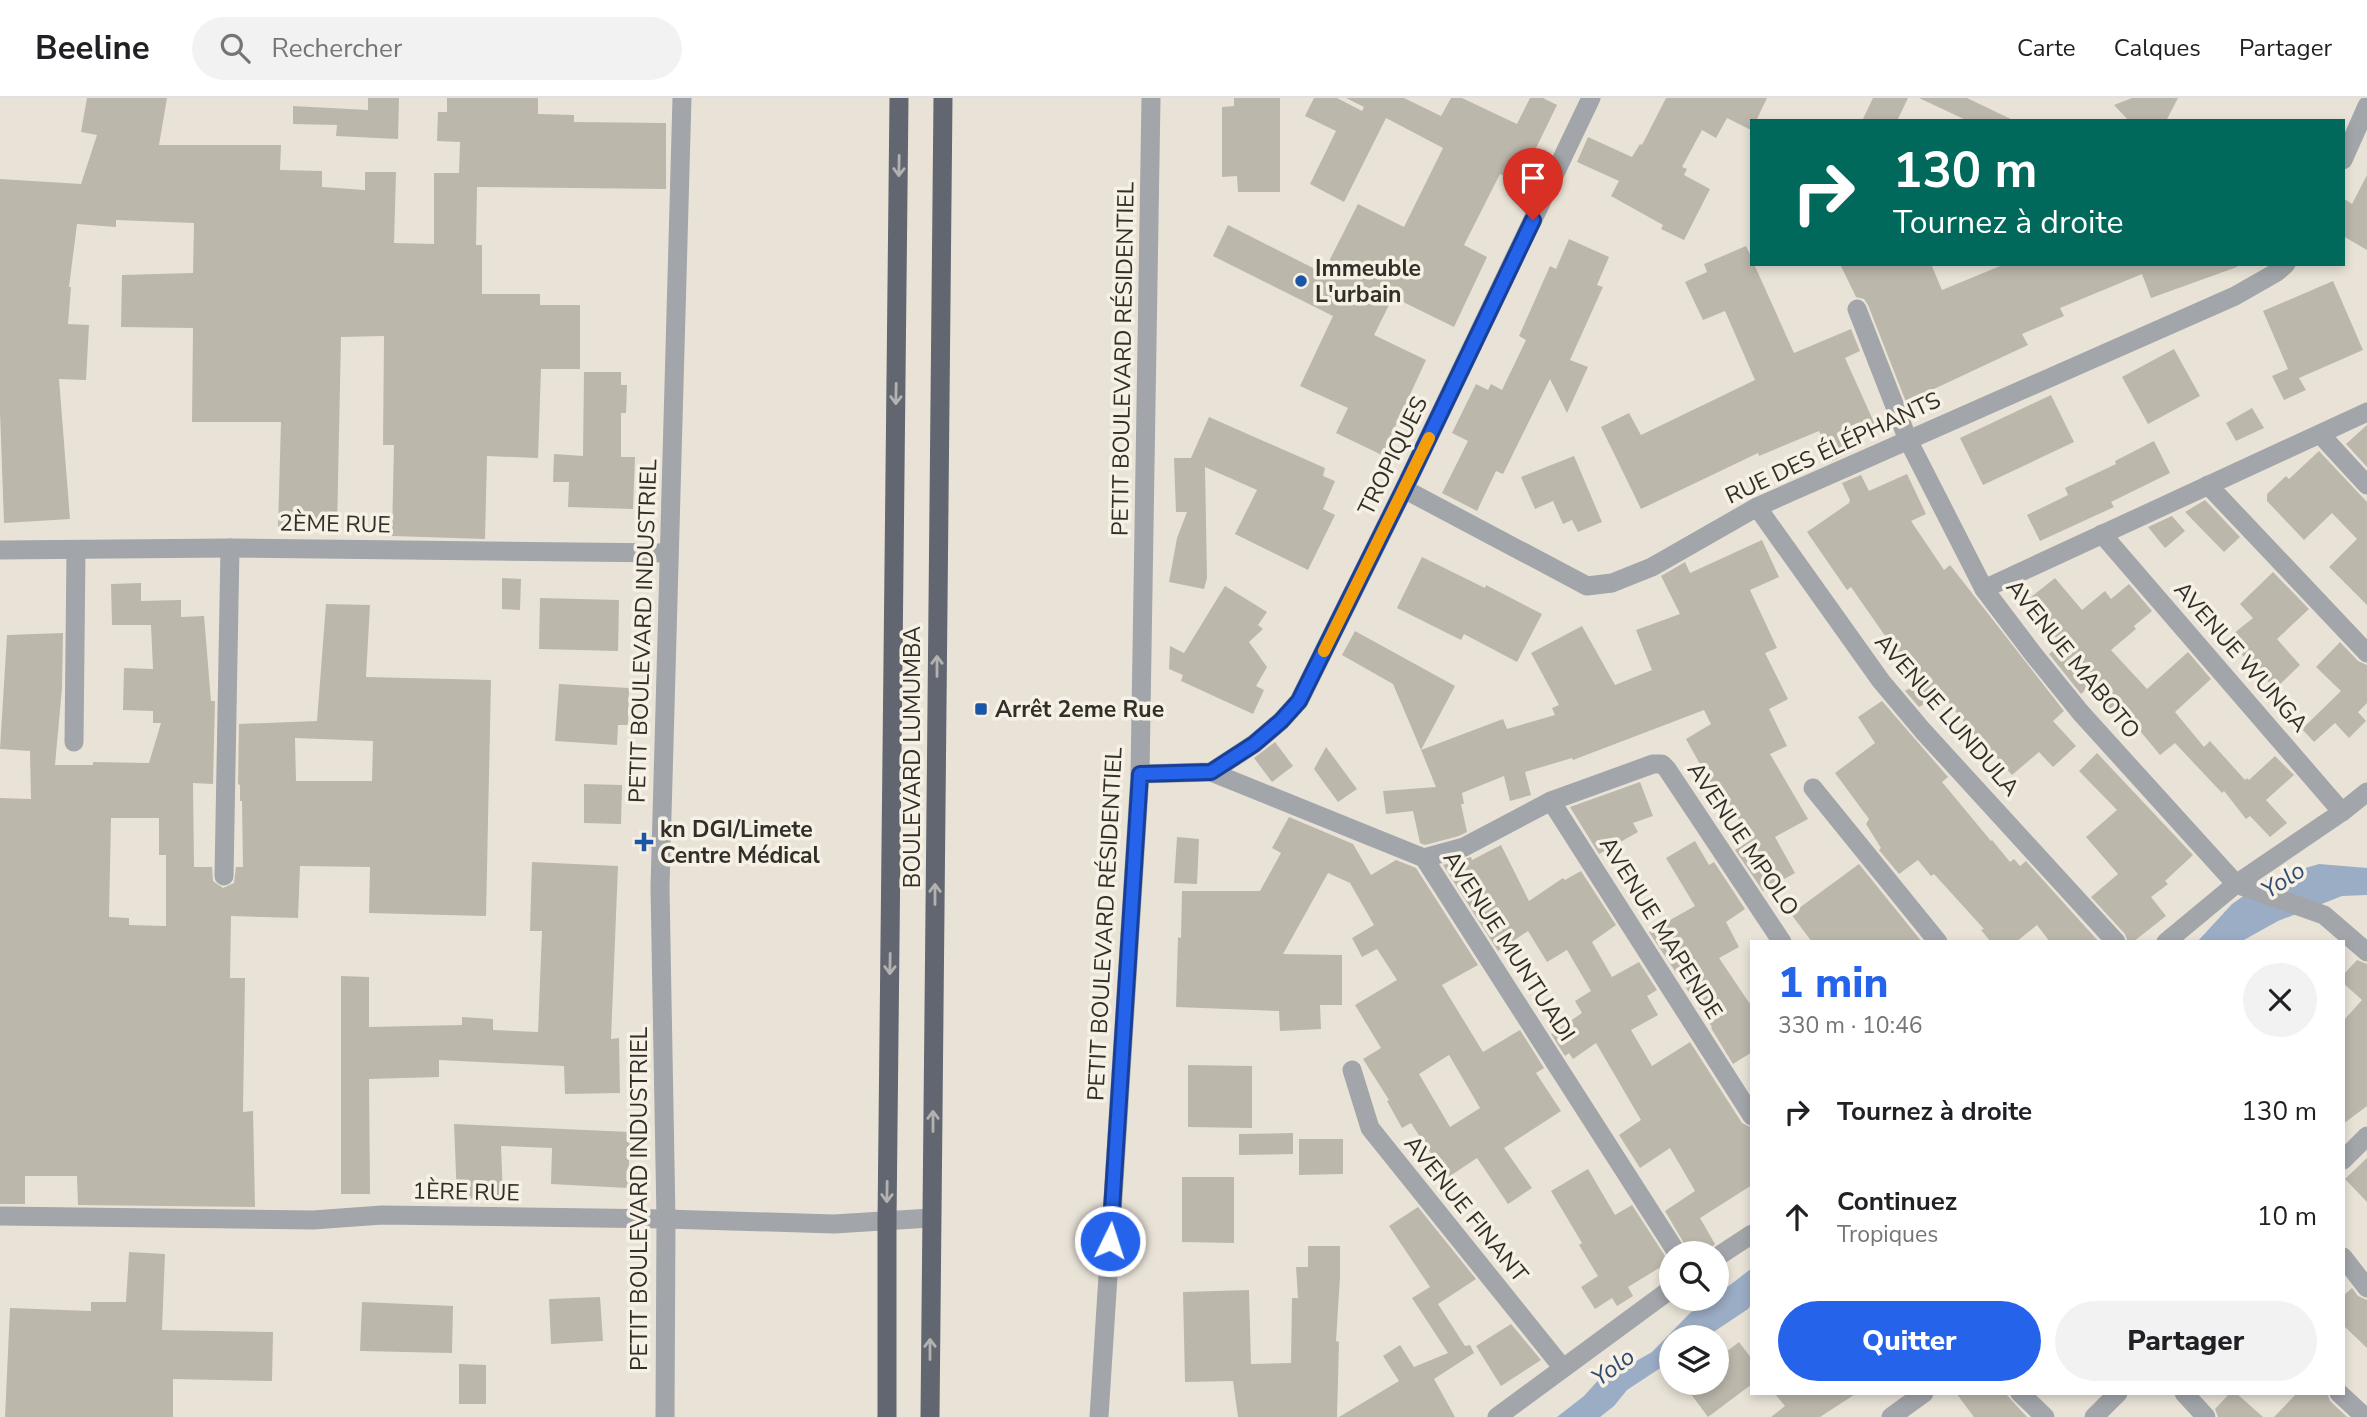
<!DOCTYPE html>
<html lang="fr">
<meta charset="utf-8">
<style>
body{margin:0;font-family:"Nunito Sans",sans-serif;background:#f2f2f2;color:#202124;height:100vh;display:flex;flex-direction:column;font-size:26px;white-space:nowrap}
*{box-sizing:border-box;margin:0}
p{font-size:23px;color:#757577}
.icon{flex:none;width:38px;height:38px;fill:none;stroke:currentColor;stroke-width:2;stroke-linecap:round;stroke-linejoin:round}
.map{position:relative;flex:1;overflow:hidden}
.sheet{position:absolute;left:1750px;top:842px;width:595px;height:455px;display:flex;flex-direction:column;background:#fff;border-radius:0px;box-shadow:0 4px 10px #0003}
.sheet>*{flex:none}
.top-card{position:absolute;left:1750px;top:21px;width:595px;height:147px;border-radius:0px;box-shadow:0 4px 10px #0003;background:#00695c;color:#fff;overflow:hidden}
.fabs{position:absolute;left:1659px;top:1143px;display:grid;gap:14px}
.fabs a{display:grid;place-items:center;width:70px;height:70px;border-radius:50%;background:#fff;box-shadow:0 4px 10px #0003;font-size:35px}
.pin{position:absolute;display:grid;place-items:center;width:60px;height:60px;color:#fff;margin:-72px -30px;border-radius:50% 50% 50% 0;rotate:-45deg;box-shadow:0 0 7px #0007}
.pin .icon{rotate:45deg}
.me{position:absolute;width:77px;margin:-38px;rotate:4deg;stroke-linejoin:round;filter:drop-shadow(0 0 5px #0008)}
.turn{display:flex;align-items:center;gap:24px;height:147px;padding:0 28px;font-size:32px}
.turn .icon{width:91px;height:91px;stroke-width:2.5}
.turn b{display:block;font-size:49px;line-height:60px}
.round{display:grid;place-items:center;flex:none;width:74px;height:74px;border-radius:37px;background:#f2f2f2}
.head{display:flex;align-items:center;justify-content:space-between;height:119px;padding:0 28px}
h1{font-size:42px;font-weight:800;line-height:52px;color:#2563eb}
.cta{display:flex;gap:14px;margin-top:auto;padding:14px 28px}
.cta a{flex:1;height:80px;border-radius:42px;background:#2563eb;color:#fff;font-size:28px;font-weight:800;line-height:80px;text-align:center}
.cta a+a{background:#f2f2f2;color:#202124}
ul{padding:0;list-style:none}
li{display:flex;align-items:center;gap:21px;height:105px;padding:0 28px}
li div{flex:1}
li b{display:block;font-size:26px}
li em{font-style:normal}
header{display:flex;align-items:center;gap:42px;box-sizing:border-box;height:98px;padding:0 35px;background:#fff;border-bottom:2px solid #e0e0e0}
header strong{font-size:33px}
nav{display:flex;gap:38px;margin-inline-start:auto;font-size:24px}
.search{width:490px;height:63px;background:#f2f2f2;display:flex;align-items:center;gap:18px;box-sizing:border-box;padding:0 24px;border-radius:38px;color:#757577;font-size:26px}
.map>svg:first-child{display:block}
</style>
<header>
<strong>Beeline</strong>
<div class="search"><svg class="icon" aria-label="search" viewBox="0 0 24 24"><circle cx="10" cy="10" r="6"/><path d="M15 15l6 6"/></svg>Rechercher</div>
<nav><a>Carte</a><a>Calques</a><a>Partager</a></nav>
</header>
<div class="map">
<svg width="2367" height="1319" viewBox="0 0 2367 1319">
<rect width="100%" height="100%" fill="#e9e3d7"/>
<g fill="#9bacc5">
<polygon points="2319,766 2367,770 2367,797 2342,798 2278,823 2242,843 2197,844 2232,806 2268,781"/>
<polygon points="1752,1170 1752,1205 1748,1211 1706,1239 1671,1239 1671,1263 1627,1292 1614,1308 1600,1319 1557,1319 1584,1298 1602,1278 1624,1270 1652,1254 1690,1215 1712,1201 1717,1200 1717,1197"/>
</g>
<g fill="#bcb7ab" fill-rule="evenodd">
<polygon points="87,0 167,0 159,47 281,47 280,72 322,73 322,89 365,92 365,74 396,74 394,145 434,146 434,75 459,75 460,44 437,43 438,14 447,14 447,0 538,0 538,16 574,17 574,24 666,25 666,91 477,89 476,147 482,147 482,196 540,196 540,207 580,207 580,271 541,271 538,360 487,358 485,441 392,438 394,347 383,347 384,238 341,239 337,432 278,430 281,324 192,324 193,230 121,229 122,177 193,175 194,125 116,122 116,129 77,126 69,189 71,189 68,226 89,227 86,282 59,281 70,421 4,425 0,314 0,81 81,86 97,37 81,34"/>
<polygon points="368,0 399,0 398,41 336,38 337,27 293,26 293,8 368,12"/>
<polygon points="1234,0 1280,0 1280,94 1238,94 1237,78 1222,79 1222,9 1234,8"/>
<polygon points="1314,0 1337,0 1362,13 1364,9 1346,0 1404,0 1441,18 1451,0 1462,0 1517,26 1530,0 1543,0 1557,7 1519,85 1500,76 1464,147 1487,159 1454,229 1393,199 1374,237 1426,262 1382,357 1336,335 1348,310 1300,288 1333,218 1213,158 1228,127 1323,175 1358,106 1404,129 1443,50 1386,20 1344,104 1310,86 1336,33 1305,18"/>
<polygon points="1666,0 1767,0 1756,23 1752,23 1751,32 1727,20 1716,40 1702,32 1682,69 1687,71 1684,77 1710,91 1684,142 1661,131 1663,127 1611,98 1619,83 1577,64 1588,39 1632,59 1640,46 1642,47"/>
<polygon points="1873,0 1908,0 1897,23 1862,23"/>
<polygon points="1919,0 1967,0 2015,23 1968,23"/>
<polygon points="2132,0 2178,0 2166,23 2129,23 2114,7"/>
<polygon points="2367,77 2367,152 2343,138 2343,100 2352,106"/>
<polygon points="1569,141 1609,159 1597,187 1603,189 1570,262 1588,269 1567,315 1550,281 1503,376 1496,373 1477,413 1442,395 1468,343 1452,335 1476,286 1488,292 1491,286 1502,292 1526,242 1519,238 1550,168 1556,171"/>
<polygon points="1746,148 1752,160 1752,166 1754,166 1794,255 1851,231 1860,253 1845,260 1877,331 1845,345 1850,354 1832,363 1819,333 1759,358 1758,355 1641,411 1601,329 1629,315 1641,337 1755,282 1725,213 1703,222 1685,184 1707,174 1704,166"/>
<polygon points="1840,166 1931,166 1942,192 2005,166 2236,166 2237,169 2151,200 2142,176 2060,210 2064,218 2022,236 2028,247 1906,304 1868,207 1864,201 1856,199"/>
<polygon points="2333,183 2363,252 2299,280 2306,292 2284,302 2272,278 2288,271 2263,213"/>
<polygon points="2174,251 2200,298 2148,326 2122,279"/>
<polygon points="584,274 621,274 621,287 627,287 626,315 621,315 621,359 635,359 633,411 568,409 569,384 553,384 554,356 583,358"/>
<polygon points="2051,297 2074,344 1983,387 1960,340"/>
<polygon points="2252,310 2264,330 2236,343 2226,325"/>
<polygon points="1209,319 1325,370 1323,378 1335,383 1323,411 1335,417 1308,472 1235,436 1257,392 1205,369 1207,480 1204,491 1169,484 1177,440 1187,414 1176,414 1174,360 1191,360"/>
<polygon points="2367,327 2367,369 2346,346"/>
<polygon points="2154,343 2170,375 2111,404 2114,409 2040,443 2027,417 2068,397 2065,390 2116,366 2115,363"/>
<polygon points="2319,353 2367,404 2367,507 2329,469 2357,441 2332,415 2304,442 2267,403 2267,396 2286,378 2289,381"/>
<polygon points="1574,358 1602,424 1578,434 1572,422 1563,426 1553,403 1535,411 1521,379"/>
<polygon points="1907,376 1926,416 1911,423 1944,472 1950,467 2064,613 2053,623 2076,648 2053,669 2039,654 2012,677 1985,646 1983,648 1942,596 1919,609 1905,593 1918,585 1851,489 1847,492 1807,434 1849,405 1850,402 1842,385 1861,377 1869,393"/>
<polygon points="2205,402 2240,439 2224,454 2185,414"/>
<polygon points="2172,418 2185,433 2165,450 2148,429"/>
<polygon points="1762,442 1779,479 1750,492 1777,550 1765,555 1788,601 1769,611 1787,648 1770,656 1808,721 1775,739 1795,775 1763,793 1735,752 1751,742 1722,694 1711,699 1697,670 1701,668 1686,641 1711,626 1704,612 1573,662 1572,660 1525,674 1531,697 1510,703 1504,678 1462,695 1464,706 1461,706 1467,734 1459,738 1425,747 1420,745 1413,713 1386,716 1383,693 1436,689 1421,652 1503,621 1507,631 1555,617 1552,610 1559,607 1531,555 1582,528 1615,587 1652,572 1636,532 1680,516 1661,478 1685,464 1690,475"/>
<polygon points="1422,459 1485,490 1486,487 1542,516 1517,564 1464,536 1461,542 1397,510"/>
<polygon points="2273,474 2309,511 2277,541 2300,567 2275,591 2251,565 2250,566 2228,540 2253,520 2240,506"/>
<polygon points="502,480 521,481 520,512 502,511"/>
<polygon points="2055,480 2082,512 2105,493 2111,501 2129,486 2152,513 2134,528 2136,531 2111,552 2147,591 2188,554 2211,581 2175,614 2204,649 2210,643 2245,682 2247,680 2249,682 2275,658 2294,677 2266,702 2287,725 2270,739 2250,718 2246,721 2224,693 2222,695 2175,645 2160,657 2131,622 2122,630 2088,589 2081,596 2049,556 2061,546 2026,503"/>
<path d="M141 485V503L181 502V519L204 518 211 603H215L213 686 193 685 194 769H212L213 783 223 790 234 785 236 769H243L242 703H240V687L238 686 239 626 317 623 326 506 370 507 366 579 491 582 486 818 369 815 370 769 300 768 298 820 231 818 230 880H245L243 1014 253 1013 255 1109 78 1107 77 1078H25V1106H0V700L31 701 30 653 0 651 7 537 63 535 62 590 55 667H93V664L149 665 161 625H153V613L123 612 124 570 153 571 151 527H112L111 486ZM295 640 373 643 372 683H296ZM111 720H159V757H166V828L129 827V820L109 819Z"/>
<polygon points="1225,488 1267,514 1258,527 1263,531 1249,544 1267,569 1256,588 1264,592 1253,616 1181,583 1183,577 1169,571 1170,548 1184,555"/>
<polygon points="540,500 619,502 618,553 539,551"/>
<polygon points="1355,533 1455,588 1421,652 1393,586 1342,557"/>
<polygon points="2340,544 2358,563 2367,567 2367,605 2358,614 2366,623 2349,640 2335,625 2314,644 2302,631 2341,593 2316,569"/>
<polygon points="559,586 629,590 628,627 618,627 617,647 555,643"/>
<polygon points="1882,603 1948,679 1942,684 1991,743 1992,742 2010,764 2014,761 2020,768 2026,763 2099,844 2050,844 2037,827 2016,844 1991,844 1981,832 1984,831 1934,776 1931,778 1918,762 1899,776 1879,752 1881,750 1866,726 1869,721 1835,675 1875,645 1858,619"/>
<polygon points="1275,644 1293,668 1272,684 1254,660"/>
<polygon points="1326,649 1357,691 1338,704 1314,671"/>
<polygon points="2097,655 2193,757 2165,783 2168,786 2151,799 2166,818 2133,844 2128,844 2125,836 2091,799 2118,776 2086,739 2117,712 2079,673"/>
<polygon points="1640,684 1653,718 1633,725 1638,734 1599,756 1570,709"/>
<polygon points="584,686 622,687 621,726 584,725"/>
<path d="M1289 719 1353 746 1371 777 1396 762 1416 770 1478 867 1442 887 1483 954 1520 932 1544 970 1536 975 1561 1013 1504 1050 1532 1090 1508 1106 1477 1060 1447 1080 1411 1025 1402 1030 1387 1003 1389 1002 1363 961 1381 950 1355 907 1397 882 1377 851 1362 859 1352 840 1374 827 1350 785 1328 775 1283 856 1342 857V907H1320L1321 931 1280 933 1279 913 1176 909 1178 839 1181 840 1182 793H1260L1281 755 1272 750ZM1449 957 1480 1010 1450 1029 1419 976Z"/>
<polygon points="1177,739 1199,741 1197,786 1174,785"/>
<polygon points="1695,743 1709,767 1714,764 1745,811 1726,824 1739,849 1719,860 1752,909 1752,954 1733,966 1711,930 1712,929 1649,834 1695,808 1666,760"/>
<polygon points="1501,747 1529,803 1563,780 1565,782 1581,773 1616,827 1592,844 1612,879 1639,864 1657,892 1647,898 1658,917 1631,932 1652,968 1690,944 1742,1025 1752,1030 1752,1087 1700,1120 1715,1146 1706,1155 1699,1155 1695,1148 1688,1152 1665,1113 1695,1093 1670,1050 1640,1070 1619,1037 1641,1022 1596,945 1573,961 1569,955 1565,958 1551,936 1582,915 1575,903 1591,893 1567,852 1547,864 1528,833 1498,853 1443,767 1471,759 1472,762"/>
<polygon points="532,764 618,768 611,941 619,940 620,995 565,996 564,968 439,962 439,979 369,981 370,1096 341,1096 341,878 369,879 369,929 462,927 462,919 493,921 493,932 538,934 542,833 530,833"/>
<polygon points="1859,766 1922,844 1812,844 1791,816"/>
<polygon points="2357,862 2367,866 2367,1008 2343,1026 2343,923 2362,902 2343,885 2343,877"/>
<polygon points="1188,967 1252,968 1252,1030 1188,1029"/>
<polygon points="454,1026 630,1034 628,1090 551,1086 552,1050 501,1048 503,1100 457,1101"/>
<polygon points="1293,1035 1293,1056 1239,1057 1239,1036"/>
<polygon points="1299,1041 1343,1041 1343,1076 1299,1077"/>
<polygon points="2367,1060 2367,1104 2345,1081"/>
<polygon points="1588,1071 1615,1117 1632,1107 1669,1164 1628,1189 1633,1198 1617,1208 1612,1200 1595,1211 1581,1189 1598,1178 1579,1147 1582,1145 1551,1093"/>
<polygon points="1182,1079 1234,1079 1234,1145 1182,1144"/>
<polygon points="1418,1109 1476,1181 1438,1206 1465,1248 1470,1247 1474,1255 1434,1281 1455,1319 1339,1319 1399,1283 1383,1258 1400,1247 1414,1269 1448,1255 1412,1200 1430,1189 1389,1128"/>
<polygon points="1308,1148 1340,1148 1340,1179 1336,1243 1339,1244 1337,1319 1238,1319 1233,1283 1185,1284 1183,1194 1249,1192 1251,1266 1291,1265 1292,1200 1298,1200 1296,1169 1308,1169"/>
<polygon points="129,1154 165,1156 162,1232 273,1234 272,1283 173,1281 173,1319 5,1319 10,1210 91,1213 91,1204 126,1204"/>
<polygon points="2352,1190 2358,1198 2367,1202 2367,1250 2343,1227 2343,1198"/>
<polygon points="600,1199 603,1243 551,1246 549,1201"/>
<polygon points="362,1204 453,1208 452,1255 360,1253"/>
<polygon points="1511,1226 1541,1262 1501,1288 1476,1248"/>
<polygon points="1739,1244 1752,1261 1752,1286 1708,1319 1682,1284 1717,1284 1717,1261"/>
<polygon points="459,1266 486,1267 486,1306 459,1306"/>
<polygon points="1774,1295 1857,1295 1820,1319 1771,1319 1785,1308"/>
<polygon points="1956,1295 2005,1295 2027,1319 1974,1319"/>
<polygon points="2230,1295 2236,1295 2263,1319 2218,1319 2215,1311"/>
<polygon points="2297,1295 2327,1295 2330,1303 2347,1319 2274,1319"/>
</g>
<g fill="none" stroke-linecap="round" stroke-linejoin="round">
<g stroke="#a2a5a9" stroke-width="19">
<polyline points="2343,62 2367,8"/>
<polyline points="1857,211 1908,342 1984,491 2034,557 2081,615 2236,786 2324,817 2367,854"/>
<polyline points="2320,336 2367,387"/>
<polyline points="2208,387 2367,555"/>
<polyline points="1404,391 1587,488 1612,485 1652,469 1757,409 2235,198 2277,174 2286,166"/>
<polyline points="1757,409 1881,583 1923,633 2116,844"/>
<polyline points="2102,436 2342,714"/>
<polyline points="0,452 230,450 669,455"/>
<polyline points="1984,491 2367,314"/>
<polyline points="74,644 76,452"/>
<polyline points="1211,674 1424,760 1677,1155"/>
<polyline points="1140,676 1211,674 1254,646 1281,623 1299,603 1404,391 1591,0"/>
<polyline points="1813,690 1938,844"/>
<polyline points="1551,703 1752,1018"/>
<polyline points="1424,760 1464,749 1551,703 1653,666 1662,666 1667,671 1782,844"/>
<polyline points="224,778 230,450"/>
<polyline points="2166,844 2236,786 2342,714 2367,694"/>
<polyline points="1352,972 1370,1030 1562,1269"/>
<polyline points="2343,1062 2367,1038"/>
<polyline points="0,1118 313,1122 382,1117 666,1121 834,1126 931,1120"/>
<polyline points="1717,1159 1752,1136"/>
<polyline points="2343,1159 2367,1190"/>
<polyline points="2020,1295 2045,1319"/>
<polyline points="2184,1295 2206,1319"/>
<polyline points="2339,1295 2365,1319"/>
<polyline points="665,1319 666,1121 660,789 682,0"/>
<polyline points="1497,1319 1671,1191"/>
<polyline points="1891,1319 1924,1295"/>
<polyline points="2094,1319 2118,1295"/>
</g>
<polyline stroke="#a2a5a9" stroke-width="19" points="1099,1319 1140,676 1151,0"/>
<g stroke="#616670" stroke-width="19">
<polyline points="887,1319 887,1124 899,0"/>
<polyline points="930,1319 943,0"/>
</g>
</g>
<defs><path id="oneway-shaft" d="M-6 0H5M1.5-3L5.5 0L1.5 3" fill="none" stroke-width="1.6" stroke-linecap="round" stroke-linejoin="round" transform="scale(1.75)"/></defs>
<g stroke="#b3b2b0">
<use href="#oneway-shaft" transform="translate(899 68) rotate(91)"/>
<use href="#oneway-shaft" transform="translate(896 296) rotate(91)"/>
<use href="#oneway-shaft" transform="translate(937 568) rotate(-90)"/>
<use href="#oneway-shaft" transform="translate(935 796) rotate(-90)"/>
<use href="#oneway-shaft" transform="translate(890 866) rotate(91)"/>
<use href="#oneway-shaft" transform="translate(933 1023) rotate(-90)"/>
<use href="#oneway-shaft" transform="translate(887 1094) rotate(91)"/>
<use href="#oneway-shaft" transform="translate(930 1251) rotate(-90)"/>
</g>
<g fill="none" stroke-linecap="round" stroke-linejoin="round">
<defs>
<polyline id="route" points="1110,1143 1140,676 1211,674 1254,646 1281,623 1299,603 1404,391 1533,122"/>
</defs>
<use href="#route" stroke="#184099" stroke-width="18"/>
<use href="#route" stroke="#2563eb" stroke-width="12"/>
<polyline stroke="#f59e0b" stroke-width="12" points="1324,553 1429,340"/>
</g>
<g fill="#1a55a6" stroke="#f6f1e4" stroke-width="2.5">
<circle cx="1301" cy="183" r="7"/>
<rect x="974" y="604" width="14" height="14" rx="3.5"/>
<path d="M640.5 733.5h7v7h7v7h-7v7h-7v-7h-7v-7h7z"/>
</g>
<g text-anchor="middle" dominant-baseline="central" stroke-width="7" stroke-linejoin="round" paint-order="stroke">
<g font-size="23" font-weight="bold" fill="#312f2a" stroke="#f6f1e4" text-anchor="start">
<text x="1315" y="170">Immeuble<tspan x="1315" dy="26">L'urbain</tspan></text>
<text x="995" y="611">Arrêt 2eme Rue</text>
<text x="660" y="731">kn DGI/Limete<tspan x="660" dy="26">Centre Médical</tspan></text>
</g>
<g font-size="23" fill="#312f2a" stroke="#f6f1e4">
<text transform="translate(1123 261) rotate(-89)">PETIT BOULEVARD RÉSIDENTIEL</text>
<text transform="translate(1833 350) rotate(-25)">RUE DES ÉLÉPHANTS</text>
<text transform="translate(1393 358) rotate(-64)">TROPIQUES</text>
<text transform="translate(335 426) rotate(1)">2ÈME RUE</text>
<text transform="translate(643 533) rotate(-88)">PETIT BOULEVARD INDUSTRIEL</text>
<text transform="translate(2241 559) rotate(49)">AVENUE WUNGA</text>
<text transform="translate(2073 561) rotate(51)">AVENUE MABOTO</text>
<text transform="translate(1947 617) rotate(49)">AVENUE LUNDULA</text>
<text transform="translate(912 659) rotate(-90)">BOULEVARD LUMUMBA</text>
<text transform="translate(1743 741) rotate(56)">AVENUE MPOLO</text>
<text transform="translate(1105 826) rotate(-87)">PETIT BOULEVARD RÉSIDENTIEL</text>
<text transform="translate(1661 830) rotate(58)">AVENUE MAPENDE</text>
<text transform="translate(1509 848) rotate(57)">AVENUE MUNTUADI</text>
<text transform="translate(466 1094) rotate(1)">1ÈRE RUE</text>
<text transform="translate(639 1101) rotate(-90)">PETIT BOULEVARD INDUSTRIEL</text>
<text transform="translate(1466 1111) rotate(51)">AVENUE FINANT</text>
</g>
<g font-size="24" font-style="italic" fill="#324c71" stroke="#f6f1e4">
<text transform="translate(2283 782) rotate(-33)">Yolo</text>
<text transform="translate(1613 1269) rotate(-36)">Yolo</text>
</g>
</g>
</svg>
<div class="fabs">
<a><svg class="icon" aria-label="search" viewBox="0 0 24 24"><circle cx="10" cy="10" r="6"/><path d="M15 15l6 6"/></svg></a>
<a><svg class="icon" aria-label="layers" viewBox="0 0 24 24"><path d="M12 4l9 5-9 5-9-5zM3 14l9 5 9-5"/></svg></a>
</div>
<div class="pin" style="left:1533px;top:122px;background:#d93025"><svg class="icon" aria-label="arrive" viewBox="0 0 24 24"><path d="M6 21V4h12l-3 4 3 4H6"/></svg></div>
<svg class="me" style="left:1110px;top:1143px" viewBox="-20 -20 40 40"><circle r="17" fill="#2563eb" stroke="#fff" stroke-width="3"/><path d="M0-11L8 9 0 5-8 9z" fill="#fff"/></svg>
<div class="top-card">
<div class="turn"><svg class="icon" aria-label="right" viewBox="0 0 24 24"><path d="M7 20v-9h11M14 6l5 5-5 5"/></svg><div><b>130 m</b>Tournez à droite</div></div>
</div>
<section class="sheet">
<div class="head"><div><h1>1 min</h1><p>330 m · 10:46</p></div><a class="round"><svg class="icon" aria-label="close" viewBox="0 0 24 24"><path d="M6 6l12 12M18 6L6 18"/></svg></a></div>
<ul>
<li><svg class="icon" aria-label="right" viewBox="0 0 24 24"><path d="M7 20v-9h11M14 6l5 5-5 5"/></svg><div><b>Tournez à droite</b></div><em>130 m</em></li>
<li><svg class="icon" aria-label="ahead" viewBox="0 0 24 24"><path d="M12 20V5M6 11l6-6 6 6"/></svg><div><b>Continuez</b><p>Tropiques</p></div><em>10 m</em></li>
</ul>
<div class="cta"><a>Quitter</a><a>Partager</a></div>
</section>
</div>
